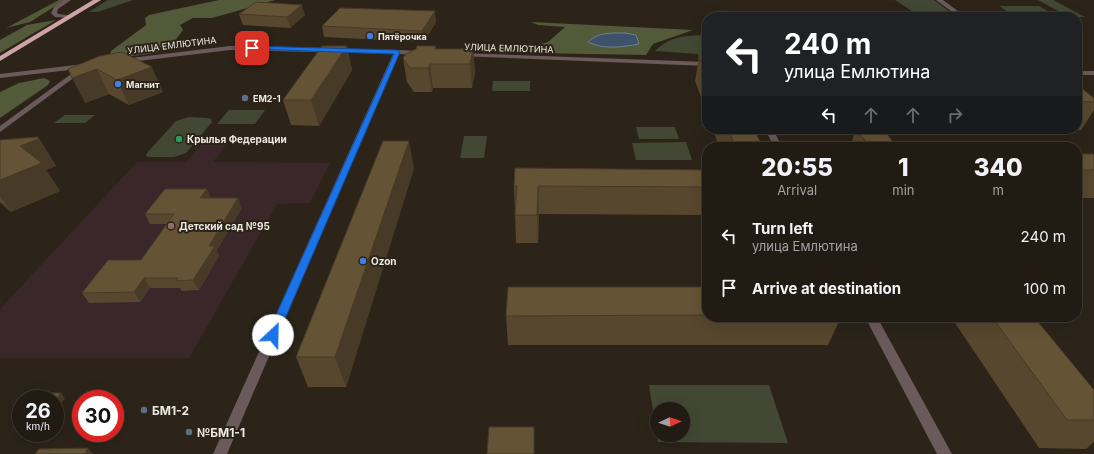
<!DOCTYPE html>
<meta charset="utf-8">
<style>
body{margin:0;font-family:Inter,sans-serif;background:#29241c;color:#f1f3f6;height:100vh;display:flex;flex-direction:column;font-size:15px;white-space:nowrap}
*{box-sizing:border-box;margin:0}
p{font-size:13px;color:#a2a1a0}
.icon{flex:none;width:22px;height:22px;fill:none;stroke:currentColor;stroke-width:2;stroke-linecap:round;stroke-linejoin:round}
.map{position:relative;flex:1;overflow:hidden}
.drawer{position:absolute;left:702px;top:142px;width:380px;height:180px;display:flex;flex-direction:column;background:#211b13;border-radius:16px;box-shadow:0 4px 16px #0002,0 0 0 1px #3e3933}
.drawer>*{flex:none}
.top-card{position:absolute;left:702px;top:12px;width:380px;height:122px;border-radius:16px;box-shadow:0 4px 16px #0002,0 0 0 1px #3e3933;background:#202124;color:#fff;overflow:hidden}
.needle{width:26px;rotate:87deg}
.controls{position:absolute;left:650px;top:402px;display:grid;gap:8px}
.controls a{display:grid;place-items:center;width:40px;height:40px;border-radius:50%;background:#211b13;box-shadow:0 4px 16px #0002,0 0 0 1px #3e3933;font-size:20px}
.speed{position:absolute;left:12px;top:390px;display:flex;gap:8px;font-size:20px;font-weight:700;text-align:center}
.speed>*{display:grid;place-content:center;width:52px;height:52px;border-radius:50%;background:#211b13;box-shadow:0 4px 16px #0002,0 0 0 1px #3e3933;line-height:1}
.speed small{font-size:10px;font-weight:400}
.speed .limit{border:6px solid #d22;background:#fff;color:#111}
.pin{position:absolute;display:grid;place-items:center;width:34px;height:34px;color:#fff;margin:-17px;border-radius:8px;box-shadow:0 2px 6px #0006}
.me{position:absolute;width:44px;margin:-22px;rotate:24deg;stroke-linejoin:round;filter:drop-shadow(0 0 3px #0008)}
.turn{display:flex;align-items:center;gap:14px;height:84px;padding:0 16px;font-size:18px}
.turn .icon{width:52px;height:52px;stroke-width:2.5}
.turn b{display:block;font-size:28px;line-height:34px}
.lanes{display:flex;align-items:center;height:38px;padding:0 16px;background:#0003;justify-content:center;gap:20px;direction:ltr}
.lanes .off{opacity:.35}
.eta{display:flex;justify-content:space-evenly;align-items:center;height:68px;text-align:center}
.eta b{font-size:24px;font-weight:800;line-height:28px}
ul{padding:0;list-style:none}
li{display:flex;align-items:center;gap:12px;height:52px;padding:0 16px}
li div{flex:1}
li b{display:block;font-size:15px}
li em{font-style:normal}
.map>svg:first-child{display:block}
</style>
<div class="map">
<svg width="1094" height="454" viewBox="0 0 1094 454">
<rect width="100%" height="100%" fill="#2c2419"/>
<polygon fill="#3a272a" points="207,137 232,137 213,162 330,163 310,203 277,204 189,358 0,358 0,309 137,162 186,162"/>
<g fill="#434834" fill-rule="evenodd">
<polygon points="108,0 133,0 98,12 89,12"/>
<polygon points="895,0 934,0 957,17 921,17"/>
<polygon points="1038,0 1053,0 1085,17 1069,17"/>
<polygon points="999,6 1039,6 1054,15 1013,15"/>
<path d="M707 35V61H699L698 54 655 51C671 35 686 36 707 35Z"/>
<polygon points="493,81 530,81 530,91 492,91"/>
<polygon points="229,110 265,110 255,124 217,124"/>
<polygon points="65,115 95,115 85,123 54,123"/>
<polygon points="189,117 208,118 211,119 212,122 186,153 174,157 149,157 146,156 147,153 176,121"/>
<polygon points="636,127 675,127 679,139 639,139"/>
<polygon points="464,136 487,136 484,158 460,158"/>
<polygon points="686,142 692,160 636,160 632,143"/>
<path d="M649 385H769L788 443 658 442ZM657 409H683V435H657Z"/>
</g>
<g fill="#525a3a">
<polygon points="59,0 65,0 30,22 6,28"/>
<path d="M219 0H275L212 18H193L180 25 183 30C178 37 173 44 166 49 153 56 126 56 110 57L111 51 146 25 145 18 149 15Z"/>
<polygon points="56,20 0,53 0,40 27,25"/>
<polygon points="531,22 693,30 653,44 646,55 534,53 527,48 548,42 565,27 538,25"/>
<polygon points="44,78 50,81 48,85 0,118 0,92 19,83"/>
</g>
<path fill="#3d526b" stroke="#727f8e" d="M625 33 636 35 639 44C622 47 604 50 588 42 598 32 611 33 625 33Z"/>
<g fill="none" stroke-linecap="round" stroke-linejoin="round">
<g fill="#6b5a5c" fill-rule="evenodd">
<polygon points="64,0 71,0 58,9 57,13 59,14 72,16 72,18 55,17 51,13 54,7"/>
<polygon points="936,0 943,0 966,17 959,17"/>
<polygon points="230,46 397,50 421,51 424,53 421,55 399,54 227,454 213,454 393,54 230,50 122,63 119,61 122,59"/>
<polygon points="461,53 707,62 707,66 459,56 459,54"/>
<polygon points="84,64 87,66 82,68 84,70 83,71 0,132 0,126 78,69 0,78 0,74"/>
<rect x="1077" y="71" width="17" height="4"/>
<polygon points="765,129 773,129 782,147 774,147"/>
<polygon points="865,317 877,317 952,454 937,454"/>
</g>
<polygon fill="#cda3a6" fill-rule="evenodd" points="93,0 101,0 0,61 0,56"/>
</g>
<g fill="#57472e">
<polygon points="239,14 305,15 290,28 243,25"/>
<polygon points="436,22 424,42 324,37 322,26"/>
<polygon points="347,46 352,70 319,126 291,125 283,100"/>
<polygon points="436,46 436,49 473,49 475,73 472,88 433,88 432,92 414,92 407,82 403,58"/>
<polygon points="100,56 163,92 129,105 109,94 85,103"/>
<polygon points="699,57 707,57 707,114 695,81"/>
<polygon points="1077,85 1094,98 1094,110 1081,130 1056,129 1055,129 1077,129"/>
<polygon points="713,129 754,129 762,146 762,147 719,147"/>
<polygon points="856,129 897,147 850,147"/>
<polygon points="38,137 55,164 56,166 46,170 60,191 11,212 0,202 0,140"/>
<rect x="1077" y="154" width="17" height="44"/>
<polygon points="414,168 346,387 308,387 296,357"/>
<polygon points="707,170 707,215 539,214 538,243 516,243 514,186"/>
<polygon points="211,198 242,208 217,250 219,256 199,290 182,291 180,288 150,288 140,302 89,303 82,293 141,260 167,224 150,224 145,214"/>
<polygon points="707,287 707,317 841,317 828,345 508,345 506,316"/>
<polygon points="951,317 1034,317 1094,390 1094,442 1086,449 1039,448"/>
</g>
<g fill="#473a26">
<polygon points="302,5 305,15 290,28 287,17"/>
<polygon points="435,11 436,22 424,42 422,31"/>
<polygon points="347,46 352,70 319,126 311,100"/>
<polygon points="473,49 475,73 472,88 470,64"/>
<polygon points="430,64 433,88 432,92 428,68"/>
<polygon points="152,67 163,92 129,105 117,80"/>
<polygon points="97,69 109,94 85,103 72,78"/>
<polygon points="38,137 55,164 56,166 46,170 60,191 11,212 0,196 0,180 20,146"/>
<polygon points="409,141 414,168 346,387 335,357"/>
<polygon points="538,186 539,214 538,243 537,215"/>
<polygon points="207,189 211,198 200,198"/>
<polygon points="238,198 242,208 217,250 219,256 199,290 193,280 209,246"/>
<polygon points="144,278 150,288 140,302 134,292"/>
<polygon points="61,393 65,398 55,412 55,401"/>
<polygon points="88,448 93,454 85,454"/>
</g>
<g fill="#655336" stroke="#473a26">
<polygon points="256,2 302,5 287,17 239,14"/>
<polygon points="340,8 435,11 422,31 322,26"/>
<polygon points="322,46 347,46 311,100 283,100"/>
<polygon points="417,46 436,46 435,49 473,49 470,64 430,64 428,68 410,68 403,58 406,54 416,49"/>
<polygon points="122,52 152,67 117,80 97,69 72,78 68,69 100,56"/>
<polygon points="699,57 707,57 707,76"/>
<polygon points="1077,85 1094,98 1094,102 1077,101"/>
<polygon points="728,129 754,129 762,146 735,146"/>
<polygon points="856,129 883,129 897,147 870,147"/>
<polygon points="38,137 38,139 20,146 42,163 0,180 0,140"/>
<polygon points="383,141 409,141 335,357 296,357"/>
<rect x="1077" y="154" width="17" height="16"/>
<polygon points="515,168 707,170 707,187 538,186 537,215 515,215 517,186 514,186"/>
<polygon points="165,189 207,189 200,198 238,198 209,246 215,246 193,280 176,281 178,278 144,278 134,292 82,293 108,260 141,260 174,214 145,214"/>
<polygon points="508,287 707,287 707,315 506,316"/>
<polygon points="992,317 1034,317 1094,390 1094,420 1067,420"/>
<polygon points="43,393 61,393 55,401 55,399 38,399"/>
<polygon points="489,427 534,427 534,454 487,454"/>
<polygon points="88,448 85,454 35,454 39,449"/>
</g>
<polygon fill="#1a73e8" stroke="#114b97" points="250,46 397,50 400,52 278,335 277,338 273,339 269,338 267,335 394,54 252,49 249,48"/>
<g fill="#3f7fe0" stroke="#2c2419" stroke-width="1.5">
<circle cx="370" cy="36" r="4"/>
<circle cx="118" cy="84" r="4"/>
<circle cx="363" cy="261" r="4"/>
</g>
<g fill="#5c6f8a" stroke="#2c2419" stroke-width="1.5">
<circle cx="245" cy="98" r="4"/>
<circle cx="144" cy="410" r="4"/>
<circle cx="189" cy="432" r="4"/>
</g>
<circle fill="#2e9e5b" stroke="#2c2419" stroke-width="1.5" cx="179" cy="139" r="4"/>
<circle fill="#8d6e63" stroke="#2c2419" stroke-width="1.5" cx="171" cy="226" r="4"/>
<g text-anchor="middle" dominant-baseline="central" stroke-width="4" stroke-linejoin="round" paint-order="stroke">
<g font-size="9" font-weight="bold" fill="#ede8e1" stroke="#2c2419" text-anchor="start">
<text x="378" y="36">Пятёрочка</text>
<text x="126" y="84">Магнит</text>
<text x="253" y="98">ЕМ2-1</text>
</g>
<g font-size="9" fill="#ede8e1" stroke="#2c2419">
<text transform="translate(172 45) rotate(-7)">УЛИЦА ЕМЛЮТИНА</text>
<text transform="translate(509 48) rotate(2)">УЛИЦА ЕМЛЮТИНА</text>
</g>
<g font-size="10" font-weight="bold" fill="#ede8e1" stroke="#2c2419" text-anchor="start">
<text x="187" y="139">Крылья Федерации</text>
<text x="179" y="226">Детский сад №95</text>
<text x="371" y="261">Ozon</text>
</g>
<g font-size="12" font-weight="bold" fill="#ede8e1" stroke="#2c2419" text-anchor="start">
<text x="152" y="410">БМ1-2</text>
<text x="197" y="432">№БМ1-1</text>
</g>
</g>
</svg>
<div class="controls">
<a><svg class="needle" viewBox="-14 -14 28 28"><path d="M0-13l5 13h-10z" fill="#e53935"/><path d="M0 13l5-13h-10z" fill="#a2a1a0"/></svg></a>
</div>
<div class="speed"><div>26<small>km/h</small></div><div class="limit">30</div></div>
<div class="pin" style="left:252px;top:48px;background:#d93025"><svg class="icon" aria-label="arrive" viewBox="0 0 24 24"><path d="M6 21V4h12l-3 4 3 4H6"/></svg></div>
<svg class="me" style="left:273px;top:335px" viewBox="-20 -20 40 40"><circle r="19" fill="#fff"/><path d="M0-13L10 11 0 6-10 11z" fill="#1a73e8"/></svg>
<div class="top-card">
<div class="turn"><svg class="icon" aria-label="left" viewBox="0 0 24 24"><path d="M17 20v-9H6M10 6l-5 5 5 5"/></svg><div><b>240 m</b>улица Емлютина</div></div>
<div class="lanes"><svg class="icon" aria-label="left" viewBox="0 0 24 24"><path d="M17 20v-9H6M10 6l-5 5 5 5"/></svg><svg class="icon off" aria-label="ahead" viewBox="0 0 24 24"><path d="M12 20V5M6 11l6-6 6 6"/></svg><svg class="icon off" aria-label="ahead" viewBox="0 0 24 24"><path d="M12 20V5M6 11l6-6 6 6"/></svg><svg class="icon off" aria-label="right" viewBox="0 0 24 24"><path d="M7 20v-9h11M14 6l5 5-5 5"/></svg></div>
</div>
<section class="drawer">
<div class="eta">
<div><b>20:55</b><p>Arrival</p></div>
<div><b>1</b><p>min</p></div>
<div><b>340</b><p>m</p></div>
</div>
<ul>
<li><svg class="icon" aria-label="left" viewBox="0 0 24 24"><path d="M17 20v-9H6M10 6l-5 5 5 5"/></svg><div><b>Turn left</b><p>улица Емлютина</p></div><em>240 m</em></li>
<li><svg class="icon" aria-label="arrive" viewBox="0 0 24 24"><path d="M6 21V4h12l-3 4 3 4H6"/></svg><div><b>Arrive at destination</b></div><em>100 m</em></li>
</ul>
</section>
</div>
